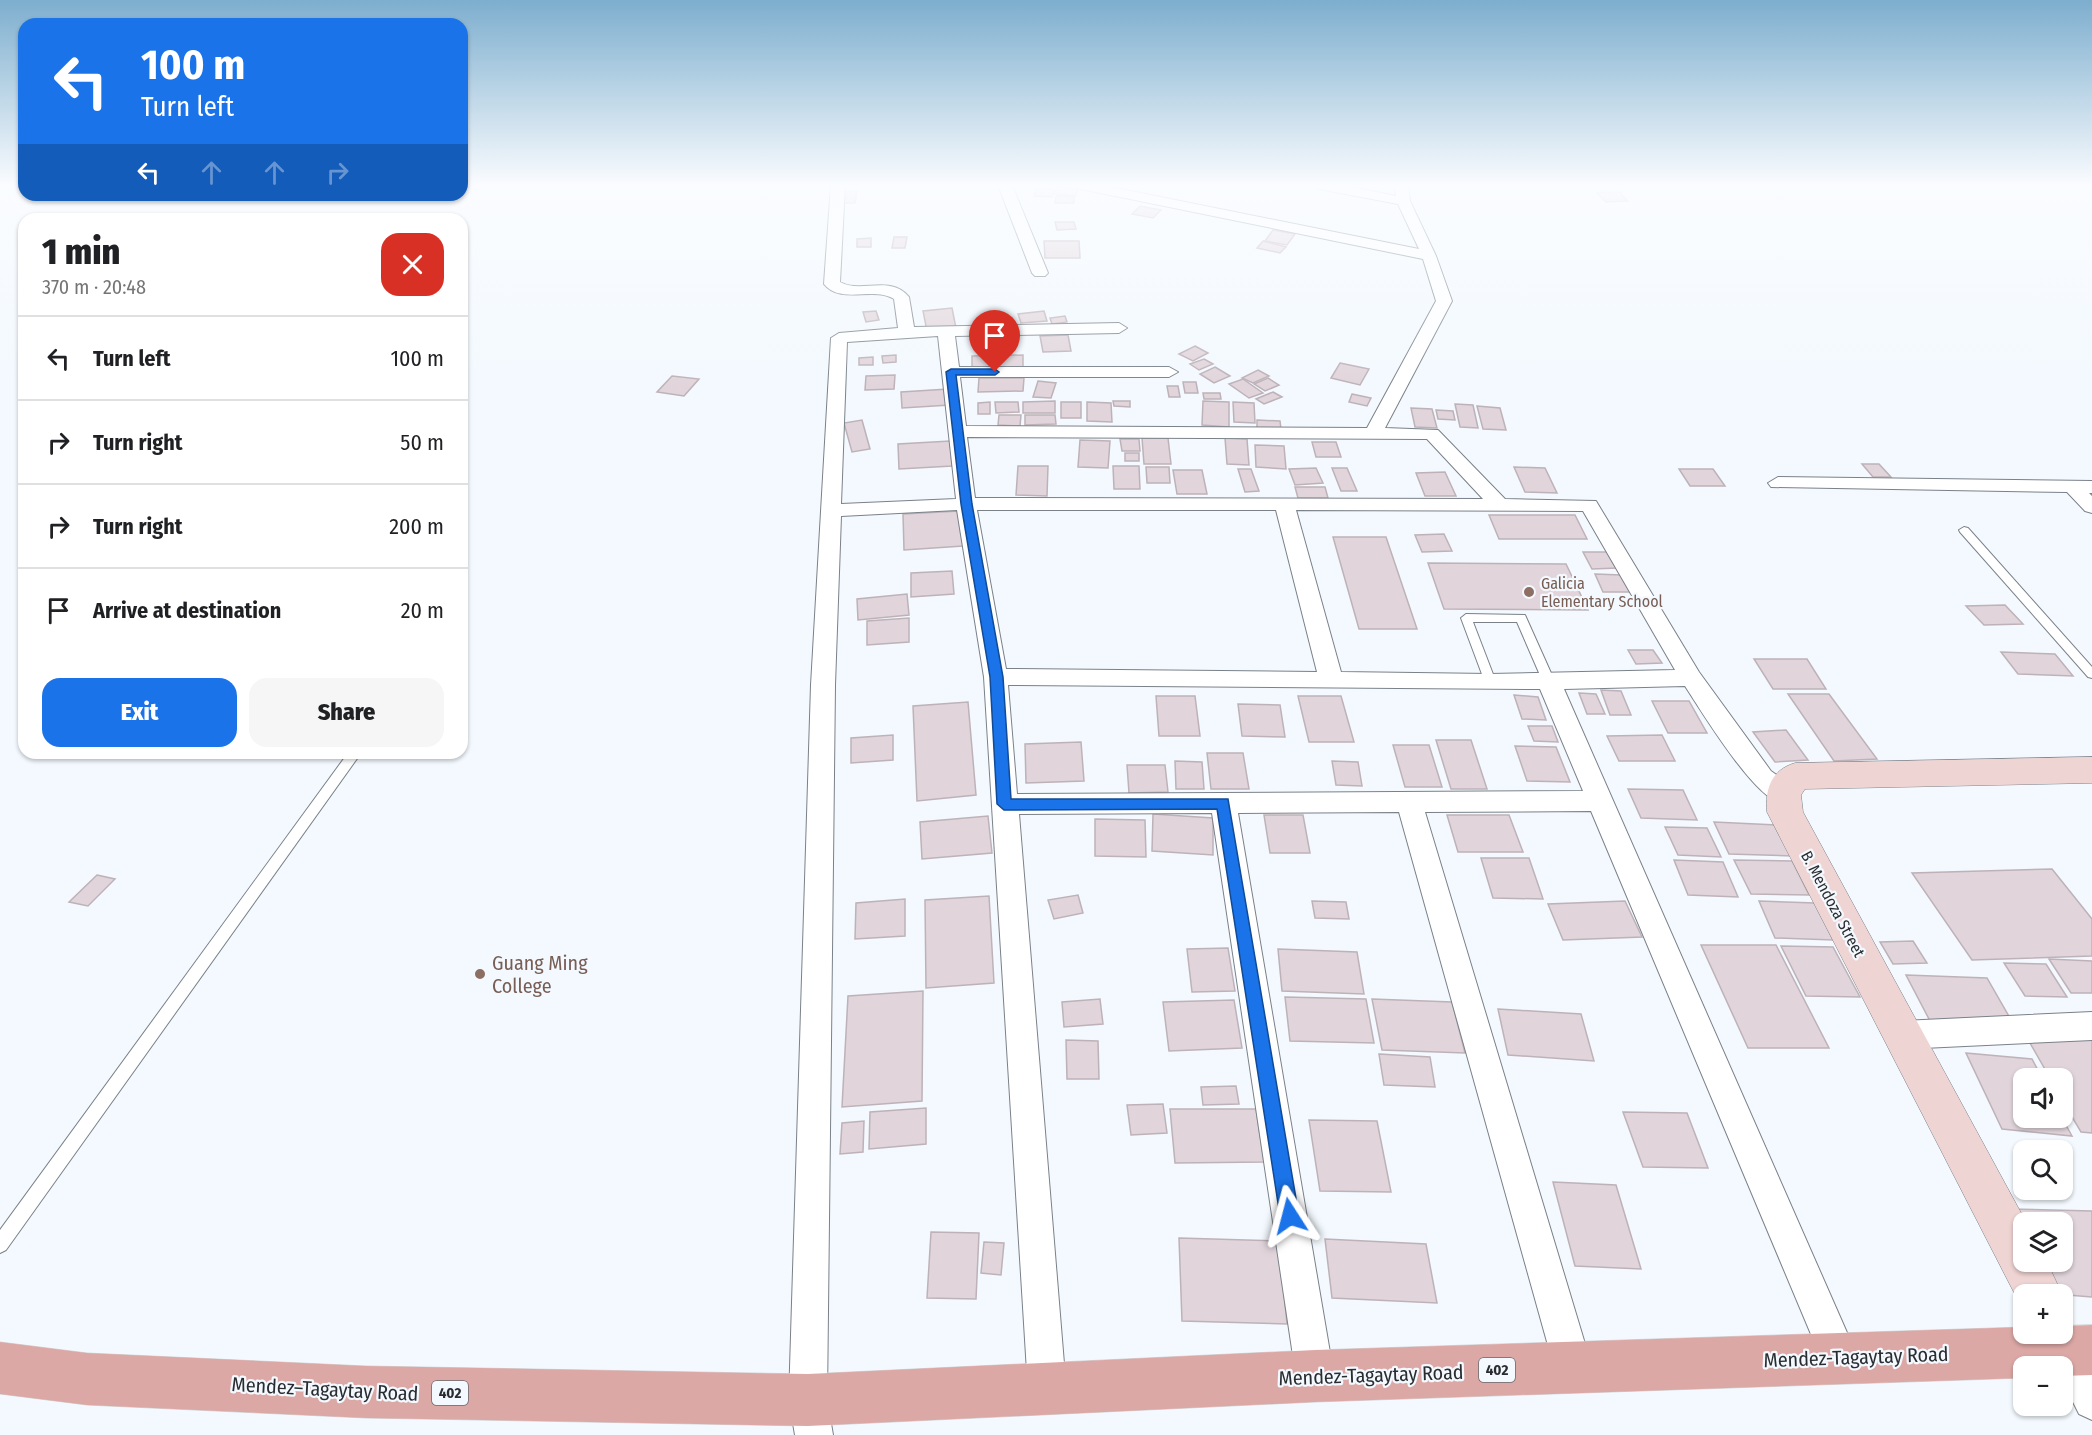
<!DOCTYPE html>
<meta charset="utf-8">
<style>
body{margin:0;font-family:"Fira Sans Condensed",sans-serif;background:#f6f6f6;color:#202124;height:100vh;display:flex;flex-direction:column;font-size:22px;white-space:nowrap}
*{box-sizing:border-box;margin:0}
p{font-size:20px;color:#757577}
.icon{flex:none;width:33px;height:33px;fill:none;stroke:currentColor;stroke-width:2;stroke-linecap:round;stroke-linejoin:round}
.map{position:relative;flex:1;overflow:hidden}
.details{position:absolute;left:18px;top:213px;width:450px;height:546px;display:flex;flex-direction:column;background:#fff;border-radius:18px;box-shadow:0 2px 4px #0004}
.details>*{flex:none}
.guide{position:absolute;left:18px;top:18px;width:450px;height:183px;border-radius:18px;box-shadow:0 2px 4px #0004;background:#1a73e8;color:#fff;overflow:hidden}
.fabs{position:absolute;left:2013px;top:1068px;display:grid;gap:12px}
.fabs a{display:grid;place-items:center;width:60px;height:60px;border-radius:12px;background:#fff;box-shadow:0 2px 4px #0004;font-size:30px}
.pin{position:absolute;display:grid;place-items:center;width:51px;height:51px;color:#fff;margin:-62px -26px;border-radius:50% 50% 50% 0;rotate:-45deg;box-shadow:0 0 6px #0007}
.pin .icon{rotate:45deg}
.me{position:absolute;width:66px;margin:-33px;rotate:351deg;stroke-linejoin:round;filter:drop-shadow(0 0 4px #0008)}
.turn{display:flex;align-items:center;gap:21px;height:126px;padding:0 24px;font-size:27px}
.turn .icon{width:78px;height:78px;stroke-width:2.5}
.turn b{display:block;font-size:42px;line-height:51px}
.lanes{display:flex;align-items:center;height:57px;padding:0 24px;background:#0003;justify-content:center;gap:30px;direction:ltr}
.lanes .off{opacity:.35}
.round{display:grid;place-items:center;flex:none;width:63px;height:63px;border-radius:18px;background:#f6f6f6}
.summary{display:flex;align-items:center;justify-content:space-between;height:102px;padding:0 24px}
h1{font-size:36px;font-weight:800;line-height:45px}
.primary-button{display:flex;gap:12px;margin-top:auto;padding:12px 24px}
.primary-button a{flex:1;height:69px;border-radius:18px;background:#1a73e8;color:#fff;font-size:24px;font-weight:800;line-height:69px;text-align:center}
.primary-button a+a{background:#f6f6f6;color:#202124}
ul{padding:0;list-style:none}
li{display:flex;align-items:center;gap:18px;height:84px;padding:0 24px;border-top:2px solid #e0e0e0}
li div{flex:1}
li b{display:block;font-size:22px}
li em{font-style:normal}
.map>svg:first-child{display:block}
</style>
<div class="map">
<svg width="2092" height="1435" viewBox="0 0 2092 1435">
<rect width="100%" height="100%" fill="#f3f9fe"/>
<g fill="#e1d5db" stroke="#bdb2b8" stroke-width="1.5">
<polygon points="1057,187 1078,189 1075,196 1054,194"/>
<polygon points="1037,188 1054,190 1052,197 1034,196"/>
<polygon points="857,191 855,203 839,203 841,192"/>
<polygon points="1619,192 1628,201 1606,202 1597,193"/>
<polygon points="1056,196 1074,197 1074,203 1055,203"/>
<polygon points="1140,206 1161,210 1153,218 1132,214"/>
<polygon points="1055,222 1074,222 1076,229 1057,230"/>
<polygon points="1273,230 1295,234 1287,245 1265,241"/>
<polygon points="894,237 907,237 905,248 892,248"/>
<polygon points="871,238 871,247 857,247 857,239"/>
<polygon points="1044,241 1079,241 1080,258 1045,258"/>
<polygon points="1263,241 1286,247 1280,253 1257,248"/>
<polygon points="952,308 956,328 927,331 923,311"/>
<polygon points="876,311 879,320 866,322 863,312"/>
<polygon points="1044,311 1047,321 1021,323 1018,314"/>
<polygon points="1065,316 1067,322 1052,324 1050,318"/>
<polygon points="1068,335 1071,351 1043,352 1040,336"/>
<polygon points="1195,346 1208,353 1193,361 1179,354"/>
<polygon points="896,355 896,362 883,363 882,356"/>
<polygon points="1023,355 1023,368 972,369 972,356"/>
<polygon points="873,357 873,365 859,365 859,358"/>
<polygon points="1204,359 1213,364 1199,370 1190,364"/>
<polygon points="1340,363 1369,369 1360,385 1331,378"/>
<polygon points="1215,367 1230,376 1214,383 1200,374"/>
<polygon points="1258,370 1269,376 1253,383 1242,378"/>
<polygon points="895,375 894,389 865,390 866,376"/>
<polygon points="672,376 699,379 684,396 657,392"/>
<polygon points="979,378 1024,378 1023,391 978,392"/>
<polygon points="1268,378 1279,385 1265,391 1254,384"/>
<polygon points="1243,379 1263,393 1249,398 1229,384"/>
<polygon points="1038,381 1056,383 1051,398 1033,397"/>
<polygon points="1183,382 1196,382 1198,393 1185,393"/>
<polygon points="1167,386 1178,386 1180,397 1169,397"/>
<polygon points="948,389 950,405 902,408 901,392"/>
<polygon points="1273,392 1282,397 1264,404 1256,399"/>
<polygon points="1203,393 1220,393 1221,399 1204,399"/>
<polygon points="1352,394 1371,398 1367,406 1349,402"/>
<polygon points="1055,401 1055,413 1023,413 1023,402"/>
<polygon points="1113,401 1130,401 1130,407 1114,406"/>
<polygon points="1203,401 1229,402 1229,427 1202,425"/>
<polygon points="990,402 990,414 978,414 978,403"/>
<polygon points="995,402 1018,402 1019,412 996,413"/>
<rect x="1061" y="402" width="20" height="16"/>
<polygon points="1087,402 1111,403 1112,422 1087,421"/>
<polygon points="1233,402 1254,403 1255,423 1234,422"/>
<polygon points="1455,404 1473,405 1478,428 1460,427"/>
<polygon points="1477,406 1500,408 1506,430 1483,429"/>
<polygon points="1411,408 1432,409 1437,428 1415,427"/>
<polygon points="1436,410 1453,411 1455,420 1438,419"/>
<polygon points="999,415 1021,415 1020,426 998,425"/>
<polygon points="1025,415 1055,415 1056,424 1025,425"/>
<polygon points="862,420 870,449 852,452 844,423"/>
<polygon points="1257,420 1280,421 1281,429 1257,428"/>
<polygon points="1142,438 1168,438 1171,464 1144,464"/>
<polygon points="1225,438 1247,439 1249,465 1227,464"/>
<polygon points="1120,439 1139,439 1140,451 1122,451"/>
<polygon points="1080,440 1110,441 1108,468 1078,467"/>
<polygon points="950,441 952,466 899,469 898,444"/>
<polygon points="1312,442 1336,442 1341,457 1316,457"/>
<polygon points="1255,445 1284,446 1286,469 1256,467"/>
<rect x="1125" y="453" width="14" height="8"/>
<polygon points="1862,464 1879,464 1891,477 1873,477"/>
<polygon points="1018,466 1048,466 1047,496 1016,495"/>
<polygon points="1113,466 1139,466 1140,489 1114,489"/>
<polygon points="1146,467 1169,467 1170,483 1147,483"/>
<polygon points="1514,467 1545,468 1557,493 1525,492"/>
<polygon points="1316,468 1323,483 1295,485 1289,469"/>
<polygon points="1332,468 1347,468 1357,491 1341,491"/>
<polygon points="1238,469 1251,469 1259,491 1245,492"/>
<polygon points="1679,469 1713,469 1725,486 1690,486"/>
<polygon points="1173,470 1202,470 1207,494 1177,494"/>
<polygon points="1445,472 1456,496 1425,496 1416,473"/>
<polygon points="1295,487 1325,487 1328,498 1298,498"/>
<polygon points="960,511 963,546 904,550 903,514"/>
<polygon points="1489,515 1575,515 1587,539 1499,539"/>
<polygon points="1444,534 1452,551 1422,552 1415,535"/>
<polygon points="1333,537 1386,537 1417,629 1359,629"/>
<polygon points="1583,552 1608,552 1617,568 1592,569"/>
<polygon points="1428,563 1566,564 1588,610 1444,609"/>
<polygon points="952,571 954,594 911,597 911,573"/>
<polygon points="1595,574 1621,575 1630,592 1603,592"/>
<polygon points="907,594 909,615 858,620 857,599"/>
<polygon points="2005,605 2023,624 1984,625 1966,606"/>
<polygon points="909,618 909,642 867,645 867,621"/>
<polygon points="1628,650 1653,650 1662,663 1636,664"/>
<polygon points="2001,652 2055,654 2073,676 2018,674"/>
<polygon points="1754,659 1807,659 1826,689 1773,689"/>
<polygon points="1601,690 1621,691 1631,715 1610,715"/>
<polygon points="1579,693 1596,694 1605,714 1587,714"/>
<polygon points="1788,694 1829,694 1877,759 1834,761"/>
<polygon points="1514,695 1538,697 1546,720 1522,719"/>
<polygon points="1156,696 1195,696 1200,736 1159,736"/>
<polygon points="1298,696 1341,696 1354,742 1309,742"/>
<polygon points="1652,701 1689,701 1707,733 1668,733"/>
<polygon points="968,702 976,795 917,801 913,706"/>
<polygon points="1238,704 1280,705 1285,737 1242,736"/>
<polygon points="1528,726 1552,726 1558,742 1534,741"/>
<polygon points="1786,730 1808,760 1775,762 1753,732"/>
<polygon points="893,735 893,760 851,763 851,738"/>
<polygon points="1662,735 1675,761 1619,761 1607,736"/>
<polygon points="1436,740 1471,740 1487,789 1451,789"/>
<polygon points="1081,742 1084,781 1026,783 1025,744"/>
<polygon points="1393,745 1429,745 1442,787 1405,787"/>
<polygon points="1515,746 1556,747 1570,782 1527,781"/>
<polygon points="1207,753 1243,753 1249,789 1211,789"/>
<polygon points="1175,761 1202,762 1204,789 1176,789"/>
<polygon points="1332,761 1358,762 1362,786 1336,785"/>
<polygon points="1127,765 1165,765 1168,792 1129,793"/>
<polygon points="1628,789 1683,790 1697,820 1641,818"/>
<polygon points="1153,814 1213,818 1213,855 1152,851"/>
<polygon points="1264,815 1303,815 1310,853 1270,853"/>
<polygon points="1447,815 1509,815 1523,852 1458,852"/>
<polygon points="988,816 992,853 922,859 920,822"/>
<polygon points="1095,819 1145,820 1146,857 1095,856"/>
<polygon points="1714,822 1777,825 1792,856 1729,854"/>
<polygon points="1665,827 1707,828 1721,857 1678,855"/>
<polygon points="1481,858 1529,858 1543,899 1493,898"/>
<polygon points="1674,860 1723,862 1738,897 1688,895"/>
<polygon points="1734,860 1792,861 1809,895 1751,894"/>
<polygon points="2052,869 2092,919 2092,956 1972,960 1912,873"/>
<polygon points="97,875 115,879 88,906 69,902"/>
<polygon points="1078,895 1083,913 1054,919 1048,900"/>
<polygon points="989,896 994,983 926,988 925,900"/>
<polygon points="905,899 905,936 855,939 856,903"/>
<polygon points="1312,901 1346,902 1349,919 1315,918"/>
<polygon points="1625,901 1642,937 1563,940 1548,904"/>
<polygon points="1759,901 1815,903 1833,940 1775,938"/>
<polygon points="1913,941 1927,963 1893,964 1880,942"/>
<polygon points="1701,945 1776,945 1829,1048 1748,1048"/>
<polygon points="1781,946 1833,947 1860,997 1806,996"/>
<polygon points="1228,948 1235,991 1192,992 1187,949"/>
<polygon points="1278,949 1357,952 1364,994 1282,991"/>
<polygon points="2049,959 2092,961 2092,993 2071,993"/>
<polygon points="2004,963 2046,964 2067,997 2025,996"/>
<polygon points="1906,975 1987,978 2014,1025 1930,1021"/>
<polygon points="923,991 922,1101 842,1107 848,996"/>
<polygon points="1285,997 1366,999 1374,1043 1290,1041"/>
<polygon points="1100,999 1103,1024 1064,1027 1062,1002"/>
<polygon points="1372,999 1452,1002 1465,1053 1382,1050"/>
<polygon points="1234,1000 1242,1048 1169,1051 1163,1002"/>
<polygon points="1498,1009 1581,1014 1594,1061 1508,1055"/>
<polygon points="2026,1036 2092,1040 2092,1133 2081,1132 2062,1100 2062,1078 2050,1078"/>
<polygon points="1066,1040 1098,1041 1099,1079 1067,1079"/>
<polygon points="1966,1053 2032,1059 2042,1078 2024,1078 2024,1118 2062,1118 2072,1136 2002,1129"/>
<polygon points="1379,1054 1430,1057 1435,1087 1384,1085"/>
<polygon points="1236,1086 1239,1104 1203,1105 1201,1087"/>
<polygon points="1163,1104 1167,1133 1131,1135 1127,1105"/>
<polygon points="926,1108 926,1144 869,1149 870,1112"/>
<polygon points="1170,1109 1256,1109 1264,1162 1175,1163"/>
<polygon points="1623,1112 1687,1113 1708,1168 1643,1167"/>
<polygon points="1309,1120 1377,1121 1391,1192 1320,1191"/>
<polygon points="864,1121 863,1152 840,1154 842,1123"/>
<polygon points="1553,1182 1616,1185 1641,1269 1575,1266"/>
<polygon points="2008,1209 2092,1211 2092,1297 2055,1294 2036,1262 2062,1262 2062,1222 2024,1222"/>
<polygon points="931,1232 979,1233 976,1299 927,1298"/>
<polygon points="1179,1238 1279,1241 1287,1324 1182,1321"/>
<polygon points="1325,1239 1426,1244 1437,1303 1332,1298"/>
<polygon points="984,1242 1004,1243 1001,1275 981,1273"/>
</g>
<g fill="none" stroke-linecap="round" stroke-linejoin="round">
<defs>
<g id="lane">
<polygon points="1964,527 1968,528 2092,667 2092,678 2088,677 1960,532 1959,530"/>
<polygon points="1466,614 1525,615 1555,682 1553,685 1545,685 1543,682 1517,622 1473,622 1496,682 1490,686 1486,685 1461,618"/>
<polygon points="348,753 361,753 6,1250 0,1253 0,1230"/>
</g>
<g id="street">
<path d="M831 185H845L840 282C861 294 890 274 909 297L914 327 1119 323 1127 328 1119 333 955 336 959 367H1169L1178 372 1169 377H960L966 426 1367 428 1436 301 1423 259 1081 189 1074 185H1101L1419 249 1398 204 1319 189 1312 185H1341L1396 196 1394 185H1408L1410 201 1436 256 1452 301 1385 428 1438 430 1505 499 1596 501 1699 672 1771 771 1792 786 1796 793 1792 800C1789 801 1786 803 1783 803 1757 803 1700 709 1685 686L1564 689 1852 1344 1857 1357 1852 1370 1839 1375 1826 1370 1591 811 1425 812 1592 1367 1586 1380 1573 1386 1560 1380 1554 1367 1399 812 1238 813 1334 1376 1328 1389 1315 1395 1302 1389 1296 1376 1212 813 1019 814 1066 1388 1060 1401 1047 1407 1034 1401 1028 1388 984 677 957 510 841 516 835 685 827 1400 833 1435H795L789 1400 811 685 831 338 839 333 898 328 894 299C873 286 841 305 824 284ZM938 336 956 499 841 504 847 342ZM967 437 1427 439 1483 499 975 498ZM977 510H1276L1317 672 1006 669ZM1296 510 1583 511 1675 670 1490 674 1341 672ZM1008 685 1540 689 1583 791 1017 794Z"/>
<polygon points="998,185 1012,185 1048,273 1045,276 1035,276 1032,273"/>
<polygon points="1778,477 2092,481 2092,493 2089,493 2092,496 2092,513 2085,511 2067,492 1771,487 1768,483"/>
<polygon points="2092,1012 2092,1040 1902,1049 1891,1045 1887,1035 1891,1025 1902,1021"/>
<polygon points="2068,1333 2081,1338 2092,1360 2092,1420 2079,1414 2062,1380 2062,1366 2056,1366 2050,1351 2055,1338"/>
</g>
<path id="secondary" d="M2092 757V783L1805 789 1801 795 1803 812 2026 1222H2024V1262H2047L2062 1294H2024V1312L1767 812C1765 789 1771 770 1795 763Z"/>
<polygon id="primary" points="2092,1325 2092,1375 2062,1376 2062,1366 2024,1366 2024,1378 1315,1402 808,1426 366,1418 87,1405 0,1394 0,1342 87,1353 366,1366 808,1374 1315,1350 2024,1327 2024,1334 2062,1334 2062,1326"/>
</defs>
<use href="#lane" stroke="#7a8189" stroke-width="2"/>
<use href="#street" stroke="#7a8189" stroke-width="2"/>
<use href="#secondary" stroke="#7a8189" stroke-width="1"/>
<use href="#primary" stroke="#d4d5d6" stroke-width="1"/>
<use href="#lane" fill="#fff" fill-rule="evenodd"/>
<use href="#street" fill="#fff" fill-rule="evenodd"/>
<use href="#secondary" fill="#eed4d2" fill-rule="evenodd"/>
<use href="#primary" fill="#dca8a6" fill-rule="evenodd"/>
</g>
<linearGradient id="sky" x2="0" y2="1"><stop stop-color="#7daece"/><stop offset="0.48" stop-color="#fafcff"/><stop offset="1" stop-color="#fafcff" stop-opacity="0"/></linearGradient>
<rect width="2092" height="386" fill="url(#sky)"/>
<polygon fill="#1a73e8" stroke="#114b97" stroke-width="1.5" points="951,369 995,369 999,372 995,375 956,375 972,504 1003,677 1011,799 1228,799 1299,1216 1296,1223 1290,1225 1283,1223 1280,1216 1217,809 1004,810 997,804 990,677 961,504 946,372"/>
<g fill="#8d6e63" stroke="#f3f9fe" stroke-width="2">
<circle cx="1529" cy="592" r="6"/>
<circle cx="480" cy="974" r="6"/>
</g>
<g text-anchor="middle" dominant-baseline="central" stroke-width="4.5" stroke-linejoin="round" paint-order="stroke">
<g fill="#f3f9fe" stroke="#666a6e" stroke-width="1.5">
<rect x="1479" y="1358" width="36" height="24" rx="4.5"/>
<rect x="432" y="1381" width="36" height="24" rx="4.5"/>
</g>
<g font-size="15" font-weight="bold" fill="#2a2d30">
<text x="1497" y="1370">402</text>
<text x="450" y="1393">402</text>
</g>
<g font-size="16" fill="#785e54" stroke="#f3f9fe" text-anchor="start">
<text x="1541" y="583">Galicia<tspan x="1541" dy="18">Elementary School</tspan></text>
</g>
<g font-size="16" fill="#2a2d30" stroke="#f3f9fe">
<text transform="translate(1833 904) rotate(62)">B. Mendoza Street</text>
</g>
<g font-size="20" fill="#785e54" stroke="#f3f9fe" text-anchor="start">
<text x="492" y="963">Guang Ming<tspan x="492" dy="23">College</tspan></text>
</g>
<g font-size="20" fill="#2a2d30" stroke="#f3f9fe">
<text transform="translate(1856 1357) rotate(-2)">Mendez-Tagaytay Road</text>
<text transform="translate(1371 1375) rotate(-2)">Mendez-Tagaytay Road</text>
<text transform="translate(325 1389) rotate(3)">Mendez–Tagaytay Road</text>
</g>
</g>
</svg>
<div class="fabs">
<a><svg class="icon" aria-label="sound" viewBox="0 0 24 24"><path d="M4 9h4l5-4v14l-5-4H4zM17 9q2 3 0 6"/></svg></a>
<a><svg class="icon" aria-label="search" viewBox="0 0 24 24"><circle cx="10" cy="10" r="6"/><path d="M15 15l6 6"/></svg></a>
<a><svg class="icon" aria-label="layers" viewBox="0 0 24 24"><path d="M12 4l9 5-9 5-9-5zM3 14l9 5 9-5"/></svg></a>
<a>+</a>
<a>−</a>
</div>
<div class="pin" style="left:995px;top:372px;background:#d93025"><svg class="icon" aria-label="arrive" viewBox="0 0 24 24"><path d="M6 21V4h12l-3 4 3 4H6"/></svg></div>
<svg class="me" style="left:1290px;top:1216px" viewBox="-20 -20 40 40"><path d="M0-17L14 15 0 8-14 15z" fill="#1a73e8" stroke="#fff" stroke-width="4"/></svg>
<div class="guide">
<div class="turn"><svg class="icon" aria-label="left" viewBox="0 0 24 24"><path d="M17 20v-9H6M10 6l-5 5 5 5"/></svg><div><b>100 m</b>Turn left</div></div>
<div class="lanes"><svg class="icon" aria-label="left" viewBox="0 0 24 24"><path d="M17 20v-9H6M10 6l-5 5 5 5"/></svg><svg class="icon off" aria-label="ahead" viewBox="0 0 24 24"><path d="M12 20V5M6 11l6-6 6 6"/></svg><svg class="icon off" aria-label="ahead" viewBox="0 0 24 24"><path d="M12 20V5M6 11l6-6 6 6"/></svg><svg class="icon off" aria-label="right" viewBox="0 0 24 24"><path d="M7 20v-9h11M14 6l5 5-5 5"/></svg></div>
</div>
<section class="details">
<div class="summary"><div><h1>1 min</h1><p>370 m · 20:48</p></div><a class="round" style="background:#d93025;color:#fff"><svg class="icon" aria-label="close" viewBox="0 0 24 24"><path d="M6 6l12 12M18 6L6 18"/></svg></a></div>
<ul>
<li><svg class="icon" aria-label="left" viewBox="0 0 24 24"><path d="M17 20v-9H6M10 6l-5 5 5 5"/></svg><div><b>Turn left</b></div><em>100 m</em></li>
<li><svg class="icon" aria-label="right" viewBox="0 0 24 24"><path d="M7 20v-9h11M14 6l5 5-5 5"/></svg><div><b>Turn right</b></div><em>50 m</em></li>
<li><svg class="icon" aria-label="right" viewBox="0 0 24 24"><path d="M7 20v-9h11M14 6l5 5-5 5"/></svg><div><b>Turn right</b></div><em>200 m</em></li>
<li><svg class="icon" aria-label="arrive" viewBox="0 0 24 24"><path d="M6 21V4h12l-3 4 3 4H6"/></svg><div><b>Arrive at destination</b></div><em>20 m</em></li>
</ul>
<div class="primary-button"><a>Exit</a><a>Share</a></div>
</section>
</div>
